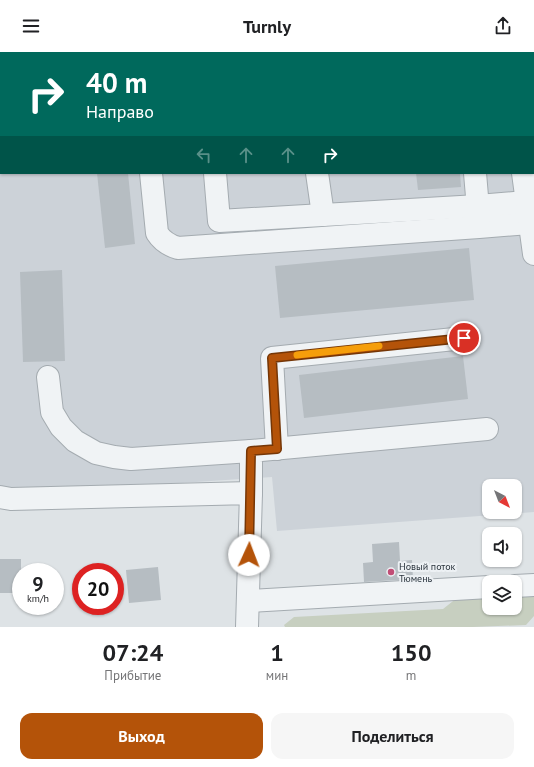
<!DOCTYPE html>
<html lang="ru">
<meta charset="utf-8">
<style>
body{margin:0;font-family:"PT Sans",sans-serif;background:#f6f6f6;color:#202124;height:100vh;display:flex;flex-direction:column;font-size:15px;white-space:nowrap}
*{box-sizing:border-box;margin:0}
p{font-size:13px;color:#757577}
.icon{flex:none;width:22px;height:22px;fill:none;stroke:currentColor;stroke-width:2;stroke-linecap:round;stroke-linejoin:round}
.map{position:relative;height:575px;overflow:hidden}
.side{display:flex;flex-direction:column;background:#fff;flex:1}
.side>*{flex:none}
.hud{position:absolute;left:0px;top:0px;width:534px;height:122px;box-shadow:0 1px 3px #0004;background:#00695c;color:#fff;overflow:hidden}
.needle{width:26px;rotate:138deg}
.tools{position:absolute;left:482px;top:427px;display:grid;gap:8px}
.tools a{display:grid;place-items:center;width:40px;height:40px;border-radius:8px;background:#fff;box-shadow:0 1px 3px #0004;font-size:20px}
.speed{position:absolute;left:12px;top:511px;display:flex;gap:8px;font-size:20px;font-weight:700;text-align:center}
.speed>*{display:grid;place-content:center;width:52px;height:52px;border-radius:50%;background:#fff;box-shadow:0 1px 3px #0004;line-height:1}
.speed small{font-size:10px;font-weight:400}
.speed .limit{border:6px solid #d22;background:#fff;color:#111}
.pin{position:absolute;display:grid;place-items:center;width:34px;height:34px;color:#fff;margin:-17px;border:2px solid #fff;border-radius:50%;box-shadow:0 1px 4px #0007}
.me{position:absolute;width:44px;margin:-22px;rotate:2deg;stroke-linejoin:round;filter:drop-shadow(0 0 3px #0008)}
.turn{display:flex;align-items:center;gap:14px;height:84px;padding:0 20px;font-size:18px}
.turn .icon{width:52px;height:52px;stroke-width:2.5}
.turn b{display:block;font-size:28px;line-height:34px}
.lanes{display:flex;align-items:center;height:38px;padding:0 20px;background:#0003;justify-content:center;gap:20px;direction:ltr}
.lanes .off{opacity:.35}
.eta{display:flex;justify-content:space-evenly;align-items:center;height:68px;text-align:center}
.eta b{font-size:24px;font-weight:700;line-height:28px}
.primary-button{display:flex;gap:8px;margin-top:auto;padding:8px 20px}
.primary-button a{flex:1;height:46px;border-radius:12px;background:#b45309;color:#fff;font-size:16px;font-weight:700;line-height:46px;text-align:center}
.primary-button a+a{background:#f6f6f6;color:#202124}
header{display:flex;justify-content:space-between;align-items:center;height:52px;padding:0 20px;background:#fff;font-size:18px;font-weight:700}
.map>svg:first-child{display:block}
</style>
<header><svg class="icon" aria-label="menu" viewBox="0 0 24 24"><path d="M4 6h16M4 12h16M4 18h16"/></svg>Turnly<svg class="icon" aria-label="share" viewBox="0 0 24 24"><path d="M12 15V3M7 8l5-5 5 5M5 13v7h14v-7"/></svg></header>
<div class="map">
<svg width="534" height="575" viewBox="0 0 534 575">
<rect width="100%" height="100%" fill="#dee3e6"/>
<path fill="#ccd2d8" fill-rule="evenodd" d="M0 0H534V460L277 479 272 425 0 443ZM1 1H533V121H1ZM489 434H515V460H489Z"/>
<polygon fill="#c7cfc0" points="515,535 534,543 534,564 526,573 473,575 285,575 284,573 294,565 443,557 467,538 489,537 489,556 515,556"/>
<g fill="#b6bdc2">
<polygon points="97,121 128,121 135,192 105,196"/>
<polygon points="416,121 460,121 461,135 418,138"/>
<polygon points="469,196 474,248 280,266 275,214"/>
<polygon points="62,218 65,309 23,310 20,220"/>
<polygon points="463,304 468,347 304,366 299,323"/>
<polygon points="399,490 400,509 412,508 413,527 364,530 363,511 373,510 372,492"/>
<rect x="0" y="507" width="21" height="34"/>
<polygon points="158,515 161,548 129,551 126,518"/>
</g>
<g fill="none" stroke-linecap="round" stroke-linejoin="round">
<defs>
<g id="minor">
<polyline points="144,0 144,1"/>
<polyline points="204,0 204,1"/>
<polyline points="301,0 301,1"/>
<polyline points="507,0 507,1"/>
<path d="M151 121 157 181C162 189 168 193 178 196L479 175 529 171"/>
<polyline points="215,121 219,169 478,154 526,150"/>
<polyline points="317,121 323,163"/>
<polyline points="475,121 479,168"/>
<polyline points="523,121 534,202"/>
<polyline points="48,325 52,360 61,375 75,389 96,401 114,405 131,407 251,399"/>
<polyline points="277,397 272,306 464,286"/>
<polyline points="251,441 251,399 487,377"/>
<polyline points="0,445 11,447 251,441 247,575"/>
<polyline points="515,534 534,533"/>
<polyline points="248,549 489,535"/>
</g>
</defs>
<use href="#minor" stroke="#a4abb0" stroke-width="24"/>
<use href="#minor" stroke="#f0f3f5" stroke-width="22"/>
</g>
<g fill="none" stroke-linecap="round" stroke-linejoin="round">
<defs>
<polyline id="route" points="249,503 251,399 277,397 272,306 464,286"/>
</defs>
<use href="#route" stroke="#753606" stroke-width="10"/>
<use href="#route" stroke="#b45309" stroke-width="7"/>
<polyline stroke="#f59e0b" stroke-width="7" points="297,303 379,294"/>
</g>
<circle fill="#c14d75" stroke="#edf1f4" stroke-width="1.5" cx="391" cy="520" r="4"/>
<g text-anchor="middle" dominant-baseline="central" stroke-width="4" stroke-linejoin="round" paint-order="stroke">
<g font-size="10" fill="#29333c" stroke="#edf1f4" text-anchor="start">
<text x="399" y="514">Новый поток<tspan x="399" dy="12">Тюмень</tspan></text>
</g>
</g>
</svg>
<div class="tools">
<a><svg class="needle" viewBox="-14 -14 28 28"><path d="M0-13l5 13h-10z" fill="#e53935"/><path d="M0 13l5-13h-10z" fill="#757577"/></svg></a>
<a><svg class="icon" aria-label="sound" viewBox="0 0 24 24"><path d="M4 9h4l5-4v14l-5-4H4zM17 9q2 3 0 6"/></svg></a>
<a><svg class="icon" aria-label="layers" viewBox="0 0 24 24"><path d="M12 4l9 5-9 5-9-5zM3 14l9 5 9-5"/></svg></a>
</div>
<div class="speed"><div>9<small>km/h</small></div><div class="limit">20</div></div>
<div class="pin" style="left:464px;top:286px;background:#d93025"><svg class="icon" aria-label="arrive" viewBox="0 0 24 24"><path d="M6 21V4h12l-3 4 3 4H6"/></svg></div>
<svg class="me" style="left:249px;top:503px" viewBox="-20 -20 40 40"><circle r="19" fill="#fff"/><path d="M0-13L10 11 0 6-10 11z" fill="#b45309"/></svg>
<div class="hud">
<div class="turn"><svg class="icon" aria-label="right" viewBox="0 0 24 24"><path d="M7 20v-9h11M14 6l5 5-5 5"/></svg><div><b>40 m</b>Направо</div></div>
<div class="lanes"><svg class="icon off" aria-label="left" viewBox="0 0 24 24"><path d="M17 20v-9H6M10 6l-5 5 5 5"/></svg><svg class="icon off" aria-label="ahead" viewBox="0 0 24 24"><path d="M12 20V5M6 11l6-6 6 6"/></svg><svg class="icon off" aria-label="ahead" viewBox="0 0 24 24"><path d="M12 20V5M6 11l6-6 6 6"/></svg><svg class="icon" aria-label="right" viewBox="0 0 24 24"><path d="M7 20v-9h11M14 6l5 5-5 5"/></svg></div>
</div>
</div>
<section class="side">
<div class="eta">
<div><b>07:24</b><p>Прибытие</p></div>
<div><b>1</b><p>мин</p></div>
<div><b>150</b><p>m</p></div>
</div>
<div class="primary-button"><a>Выход</a><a>Поделиться</a></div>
</section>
